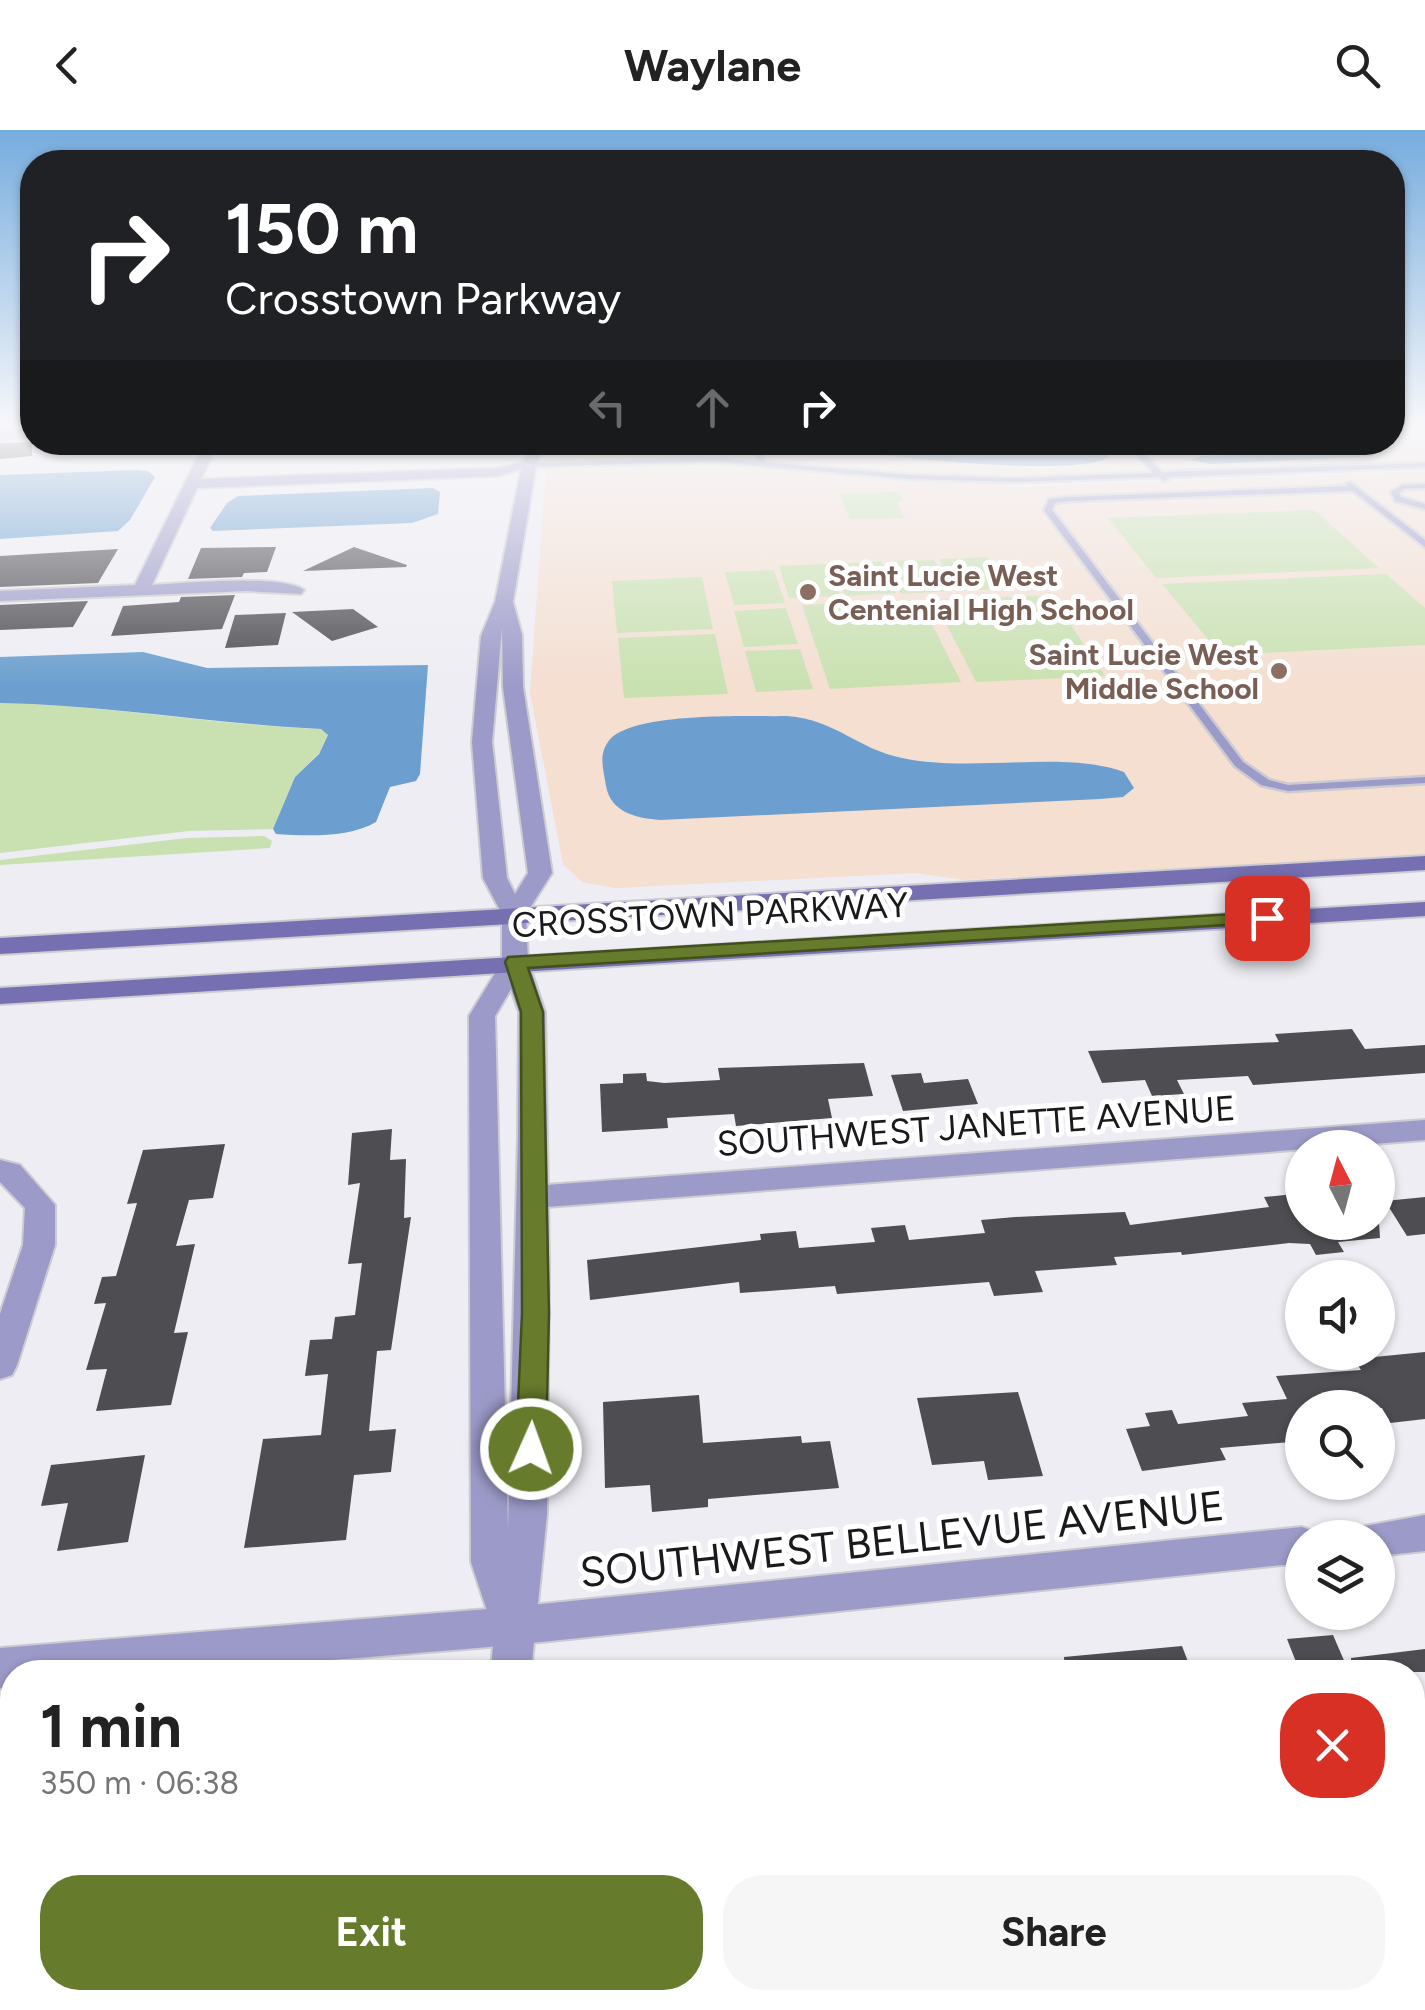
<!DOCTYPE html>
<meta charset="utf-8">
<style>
body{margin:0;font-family:Figtree,sans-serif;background:#f6f6f6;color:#222;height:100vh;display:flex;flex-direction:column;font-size:38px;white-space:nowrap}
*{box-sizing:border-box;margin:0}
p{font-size:32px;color:#767676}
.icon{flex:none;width:55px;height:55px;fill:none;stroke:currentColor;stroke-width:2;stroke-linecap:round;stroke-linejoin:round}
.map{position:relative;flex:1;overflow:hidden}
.panel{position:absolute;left:0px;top:1530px;width:1425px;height:350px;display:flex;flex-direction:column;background:#fff;border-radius:40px 40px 0 0;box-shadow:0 2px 8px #0004}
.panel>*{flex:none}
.guide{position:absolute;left:20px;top:20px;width:1385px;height:305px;border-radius:40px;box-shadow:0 2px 8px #0004;background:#202124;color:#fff;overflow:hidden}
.needle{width:65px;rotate:354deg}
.buttons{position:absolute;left:1285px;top:1000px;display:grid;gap:20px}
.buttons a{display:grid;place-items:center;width:110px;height:110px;border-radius:50%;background:#fff;box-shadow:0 2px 8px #0004;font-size:50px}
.pin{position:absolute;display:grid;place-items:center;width:85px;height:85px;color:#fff;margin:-42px;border-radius:20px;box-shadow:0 5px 15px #0006}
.me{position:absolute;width:110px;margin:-55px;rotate:2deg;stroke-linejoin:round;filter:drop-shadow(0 0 8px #0008)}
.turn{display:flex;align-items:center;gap:35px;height:210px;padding:0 40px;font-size:45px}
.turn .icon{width:130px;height:130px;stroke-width:2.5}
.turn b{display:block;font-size:70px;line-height:85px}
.lanes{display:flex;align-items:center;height:95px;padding:0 40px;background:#0003;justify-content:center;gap:50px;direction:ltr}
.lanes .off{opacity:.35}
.round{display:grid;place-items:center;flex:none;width:105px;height:105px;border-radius:40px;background:#f6f6f6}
.head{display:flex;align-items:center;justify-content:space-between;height:170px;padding:0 40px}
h1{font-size:60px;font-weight:700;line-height:75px}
.primary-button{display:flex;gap:20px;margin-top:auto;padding:20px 40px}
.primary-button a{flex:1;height:115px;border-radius:40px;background:#667b2c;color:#fff;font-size:40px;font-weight:700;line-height:115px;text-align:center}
.primary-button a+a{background:#f6f6f6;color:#222}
header{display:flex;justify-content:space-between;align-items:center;height:130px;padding:0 40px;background:#fff;font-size:45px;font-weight:700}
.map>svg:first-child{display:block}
</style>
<header><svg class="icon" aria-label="back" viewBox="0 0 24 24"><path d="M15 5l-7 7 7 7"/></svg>Waylane<svg class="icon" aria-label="search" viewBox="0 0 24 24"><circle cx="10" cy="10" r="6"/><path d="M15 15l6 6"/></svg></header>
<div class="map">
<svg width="1425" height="1880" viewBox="0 0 1425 1880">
<rect width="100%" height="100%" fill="#ededf3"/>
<polygon fill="#f4dfd1" points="1393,293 1425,293 1425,331 1001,349 1007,357 1425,341 1425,725 965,750 915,743 615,758 582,752 563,734 530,563 546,336 553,312 1392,312"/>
<g fill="#c9e1b0">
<polygon points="899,362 904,371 897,372 905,388 850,389 839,364"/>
<polygon points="1314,380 1379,438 1156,448 1108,388"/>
<polygon points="987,427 1007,459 957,461 939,429"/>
<polygon points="934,430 952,461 901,464 886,431"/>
<polygon points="881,431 896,463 846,466 833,434"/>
<polygon points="827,434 840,466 789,468 779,436"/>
<polygon points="774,440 785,473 734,475 725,442"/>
<polygon points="1386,444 1425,478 1425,515 1221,525 1162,454"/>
<polygon points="702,447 713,499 617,503 612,451"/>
<polygon points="1051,465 1105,546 976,552 934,470"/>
<polygon points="920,470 961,552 830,559 802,475"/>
<polygon points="786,478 798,514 744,517 734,481"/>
<polygon points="715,504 728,564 624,568 618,508"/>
<polygon points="800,519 813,559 756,562 745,521"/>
<path d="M0 573C107 575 214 595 321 599L328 605 319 623 295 647 273 699 189 701 0 723Z"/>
<polygon points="264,706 272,711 270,718 0,735 0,730 187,708"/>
</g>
<g fill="#6c9fcf">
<path d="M1096 313 1109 327C1071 350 849 323 797 313Z"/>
<polygon points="1360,321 1375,326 1212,334 1190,330 1202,326"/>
<polygon points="137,340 148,341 155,347 130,390 118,401 0,409 0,345"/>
<polygon points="433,358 440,362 438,384 412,393 213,401 210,398 227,373 238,366"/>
<path d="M143 522 207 538 428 535 420 644 416 651 390 657 376 692C349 708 307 706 276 704L273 699 295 647 319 624 328 605 321 599C214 594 107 575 0 573V527Z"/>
<path d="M787 586C837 590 857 619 902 628 971 643 1064 620 1124 642L1134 658 1123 667 1100 669 660 690C637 688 611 683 606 656 604 641 598 626 608 612 629 581 750 587 787 586Z"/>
</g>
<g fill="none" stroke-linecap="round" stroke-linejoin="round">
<g fill="#6c9fcf" fill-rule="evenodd">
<polygon points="1425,1830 1425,1880 1394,1876 1390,1868 1412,1868 1412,1832"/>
<polygon points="1215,1868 1361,1868 1356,1880 1210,1880"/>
</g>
</g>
<g fill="#4e4d52">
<polygon points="32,312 32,326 0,329 0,313"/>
<polygon points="276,417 267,442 244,443 242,447 188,449 201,418"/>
<polygon points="354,417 407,435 406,437 303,441"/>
<polygon points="118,419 98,453 0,457 0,426"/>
<polygon points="235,465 222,499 111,506 123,476 179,472 181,467"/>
<polygon points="88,471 73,497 0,500 0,475"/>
<polygon points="353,479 378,497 332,511 292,482"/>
<polygon points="286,483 278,515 225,518 235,485"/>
<polygon points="1352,899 1365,919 1425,915 1425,943 1253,955 1248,946 1177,950 1184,964 1152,966 1145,950 1102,953 1088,921 1279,912 1275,904"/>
<polygon points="864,933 873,966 828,969 832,988 736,996 734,984 667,988 668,998 602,1002 600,954 623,953 623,944 646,943 647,951 664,953 720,950 718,938"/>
<polygon points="921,943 924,953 968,949 978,974 903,981 891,945"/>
<polygon points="392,999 390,1030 406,1029 404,1088 411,1087 391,1220 377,1221 369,1301 396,1299 391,1342 354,1345 346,1410 244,1418 263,1309 321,1305 328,1244 305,1246 310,1210 332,1209 335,1187 355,1185 362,1133 348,1134 360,1053 348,1055 352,1003"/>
<polygon points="225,1014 213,1068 189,1070 176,1116 195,1114 174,1203 188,1202 171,1275 96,1281 107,1239 86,1240 106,1173 94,1174 102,1147 116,1146 137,1073 127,1074 143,1020"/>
<polygon points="1295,1064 1302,1077 1302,1092 1379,1092 1380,1108 1338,1112 1344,1122 1316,1125 1310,1114 1289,1113 1182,1125 1181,1122 1114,1127 1117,1135 1035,1141 1043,1162 994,1166 989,1152 837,1164 835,1156 740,1163 739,1152 590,1170 587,1130 761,1110 760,1104 796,1101 799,1118 875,1112 871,1098 905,1095 909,1110 985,1103 981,1090 1015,1087 1125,1082 1130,1095 1269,1077 1264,1067"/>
<polygon points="1425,1067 1425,1104 1407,1106 1385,1071"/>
<polygon points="1425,1222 1425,1289 1390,1293 1382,1278 1302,1278 1302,1311 1220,1318 1226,1330 1142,1341 1126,1299 1150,1296 1145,1283 1172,1280 1178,1294 1248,1286 1242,1273 1287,1269 1276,1246 1361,1240 1354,1229"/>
<polygon points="1018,1262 1043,1346 988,1350 984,1331 932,1335 917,1268"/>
<polygon points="699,1265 703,1313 801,1306 802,1313 830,1311 839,1358 708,1369 708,1377 652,1382 650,1355 605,1358 603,1272"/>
<polygon points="145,1325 128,1412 57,1421 68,1373 41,1376 51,1335"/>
<polygon points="1333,1505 1349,1542 1300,1542 1287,1509"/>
<polygon points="1182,1516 1192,1542 1065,1542 1064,1527"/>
<polygon points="1425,1519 1425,1542 1352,1542 1351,1528"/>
</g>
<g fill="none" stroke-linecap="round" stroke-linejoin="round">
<defs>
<g id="service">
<polygon points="751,312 759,312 765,332 911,345 1015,348 1153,343 1125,312 1133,312 1162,342 1425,333 1425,337 1166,347 1168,349 1164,351 1158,347 1015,352 911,349 714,332 529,337 525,335 529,333 714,328 757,331"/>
<polygon points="1350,352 1425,410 1425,417 1353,361 1070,371 1055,373 1052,380 1243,632 1269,650 1288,655 1425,647 1425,653 1288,661 1261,655 1235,636 1044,380 1049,369 1070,367 1347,356 1346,354"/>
<polygon points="1425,354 1425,358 1404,359 1399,363 1401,367 1425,374 1425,379 1395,371 1391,362 1402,355"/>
</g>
<g id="minor">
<polygon points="32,300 32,308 0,309 0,301"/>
<path d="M205 312H219L201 349 498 338 529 331 536 335 498 346 197 358 152 455C183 453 281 444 304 460L301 464 246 461 0 471V461L135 455Z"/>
<polygon points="1425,990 1425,1010 533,1078 522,1075 518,1067 522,1059 533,1056"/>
<polygon points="0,1030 20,1035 55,1075 55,1115 17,1235 12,1245 0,1249 0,1184 23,1115 25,1078 0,1052"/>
<polygon points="1425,1385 1425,1421 1378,1426 1378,1408 1359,1408 1365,1396"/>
<polygon points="1302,1397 1315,1402 1318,1408 1302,1408 1302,1433 512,1515 189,1542 12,1542 12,1557 0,1558 0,1518 512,1477"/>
</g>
<g id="tertiary">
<path d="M532 312H546L536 335 513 472 522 505 523 557 552 743 526 784 528 832 545 882 549 1133 547 1384 531 1542H491L494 1502 471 1432 469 886 502 832V784L483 748 472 612 481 506 495 472 522 335ZM502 498 503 557 528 743 515 764 507 748 492 612ZM511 859 519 882 518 1007 508 1399 495 886Z"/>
<rect x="478" y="1868" width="48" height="12"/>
</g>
<g id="secondary">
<polygon points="1425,726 1425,740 0,824 0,808"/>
<polygon points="1425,772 1425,786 0,874 0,858"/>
</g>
</defs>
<use href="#service" stroke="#cbcbd1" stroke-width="5"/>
<use href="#minor" stroke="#cbcbd1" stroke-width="4"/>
<use href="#tertiary" stroke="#cbcbd1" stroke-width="4"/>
<use href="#secondary" stroke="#cbcbd1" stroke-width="4"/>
<use href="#service" fill="#9c9ac8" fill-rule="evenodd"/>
<use href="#minor" fill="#9c9ac8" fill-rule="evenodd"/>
<use href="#tertiary" fill="#9c9ac8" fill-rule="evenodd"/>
<use href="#secondary" fill="#7670b3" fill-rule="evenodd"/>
</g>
<linearGradient id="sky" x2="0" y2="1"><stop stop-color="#76acde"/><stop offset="0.53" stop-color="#f7f7fa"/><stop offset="1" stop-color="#f7f7fa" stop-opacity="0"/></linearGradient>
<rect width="1425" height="556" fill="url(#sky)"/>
<polygon fill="#667b2c" stroke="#42501d" stroke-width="2.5" points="1267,782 1274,784 1274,792 528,838 543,882 549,1183 546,1319 541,1328 531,1332 520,1328 516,1319 522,1183 521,882 505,832 508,827"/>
<g fill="#8d6e63" stroke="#fff" stroke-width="4">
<circle cx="808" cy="462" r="10"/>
<circle cx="1279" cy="541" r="10"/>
</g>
<g text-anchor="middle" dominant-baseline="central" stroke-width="10" stroke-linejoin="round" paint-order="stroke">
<g font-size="30" font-weight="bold" fill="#785e54" stroke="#fff" text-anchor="start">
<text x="828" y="445">Saint Lucie West<tspan x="828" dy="34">Centenial High School</tspan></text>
<text x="1259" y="524" text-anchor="end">Saint Lucie West<tspan x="1259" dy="34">Middle School</tspan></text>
</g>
<g font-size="35" fill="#1a1a1d" stroke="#fff">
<text transform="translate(710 785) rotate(-3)">CROSSTOWN PARKWAY</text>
<text transform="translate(976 996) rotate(-4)">SOUTHWEST JANETTE AVENUE</text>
</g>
<g font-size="42" fill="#1a1a1d" stroke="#fff">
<text transform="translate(902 1409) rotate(-6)">SOUTHWEST BELLEVUE AVENUE</text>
</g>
</g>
</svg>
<div class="buttons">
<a><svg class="needle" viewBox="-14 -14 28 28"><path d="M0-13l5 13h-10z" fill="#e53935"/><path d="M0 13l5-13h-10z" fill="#767676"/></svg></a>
<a><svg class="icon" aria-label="sound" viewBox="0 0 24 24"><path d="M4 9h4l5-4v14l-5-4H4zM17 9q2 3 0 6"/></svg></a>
<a><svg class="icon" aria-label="search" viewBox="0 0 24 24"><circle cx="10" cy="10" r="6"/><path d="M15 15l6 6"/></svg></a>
<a><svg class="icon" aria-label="layers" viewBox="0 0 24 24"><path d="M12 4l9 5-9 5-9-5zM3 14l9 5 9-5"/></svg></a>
</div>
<div class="pin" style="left:1267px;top:788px;background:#d93025"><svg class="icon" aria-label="arrive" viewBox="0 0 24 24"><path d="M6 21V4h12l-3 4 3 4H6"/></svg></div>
<svg class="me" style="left:531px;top:1319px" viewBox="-20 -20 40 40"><circle r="17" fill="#667b2c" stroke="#fff" stroke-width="3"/><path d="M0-11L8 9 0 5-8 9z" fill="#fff"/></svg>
<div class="guide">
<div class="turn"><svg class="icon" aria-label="right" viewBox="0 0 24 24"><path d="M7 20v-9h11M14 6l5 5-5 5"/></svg><div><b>150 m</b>Crosstown Parkway</div></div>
<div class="lanes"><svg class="icon off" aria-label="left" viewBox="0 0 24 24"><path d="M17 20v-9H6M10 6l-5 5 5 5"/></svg><svg class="icon off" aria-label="ahead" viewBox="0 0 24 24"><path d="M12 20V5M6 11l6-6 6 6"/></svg><svg class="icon" aria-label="right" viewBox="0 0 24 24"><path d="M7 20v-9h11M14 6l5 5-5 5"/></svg></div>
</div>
<section class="panel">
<div class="head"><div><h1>1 min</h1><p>350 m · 06:38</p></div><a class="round" style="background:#d93025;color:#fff"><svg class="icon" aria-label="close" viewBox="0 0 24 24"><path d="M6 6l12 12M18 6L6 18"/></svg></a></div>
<div class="primary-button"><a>Exit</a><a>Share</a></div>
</section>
</div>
